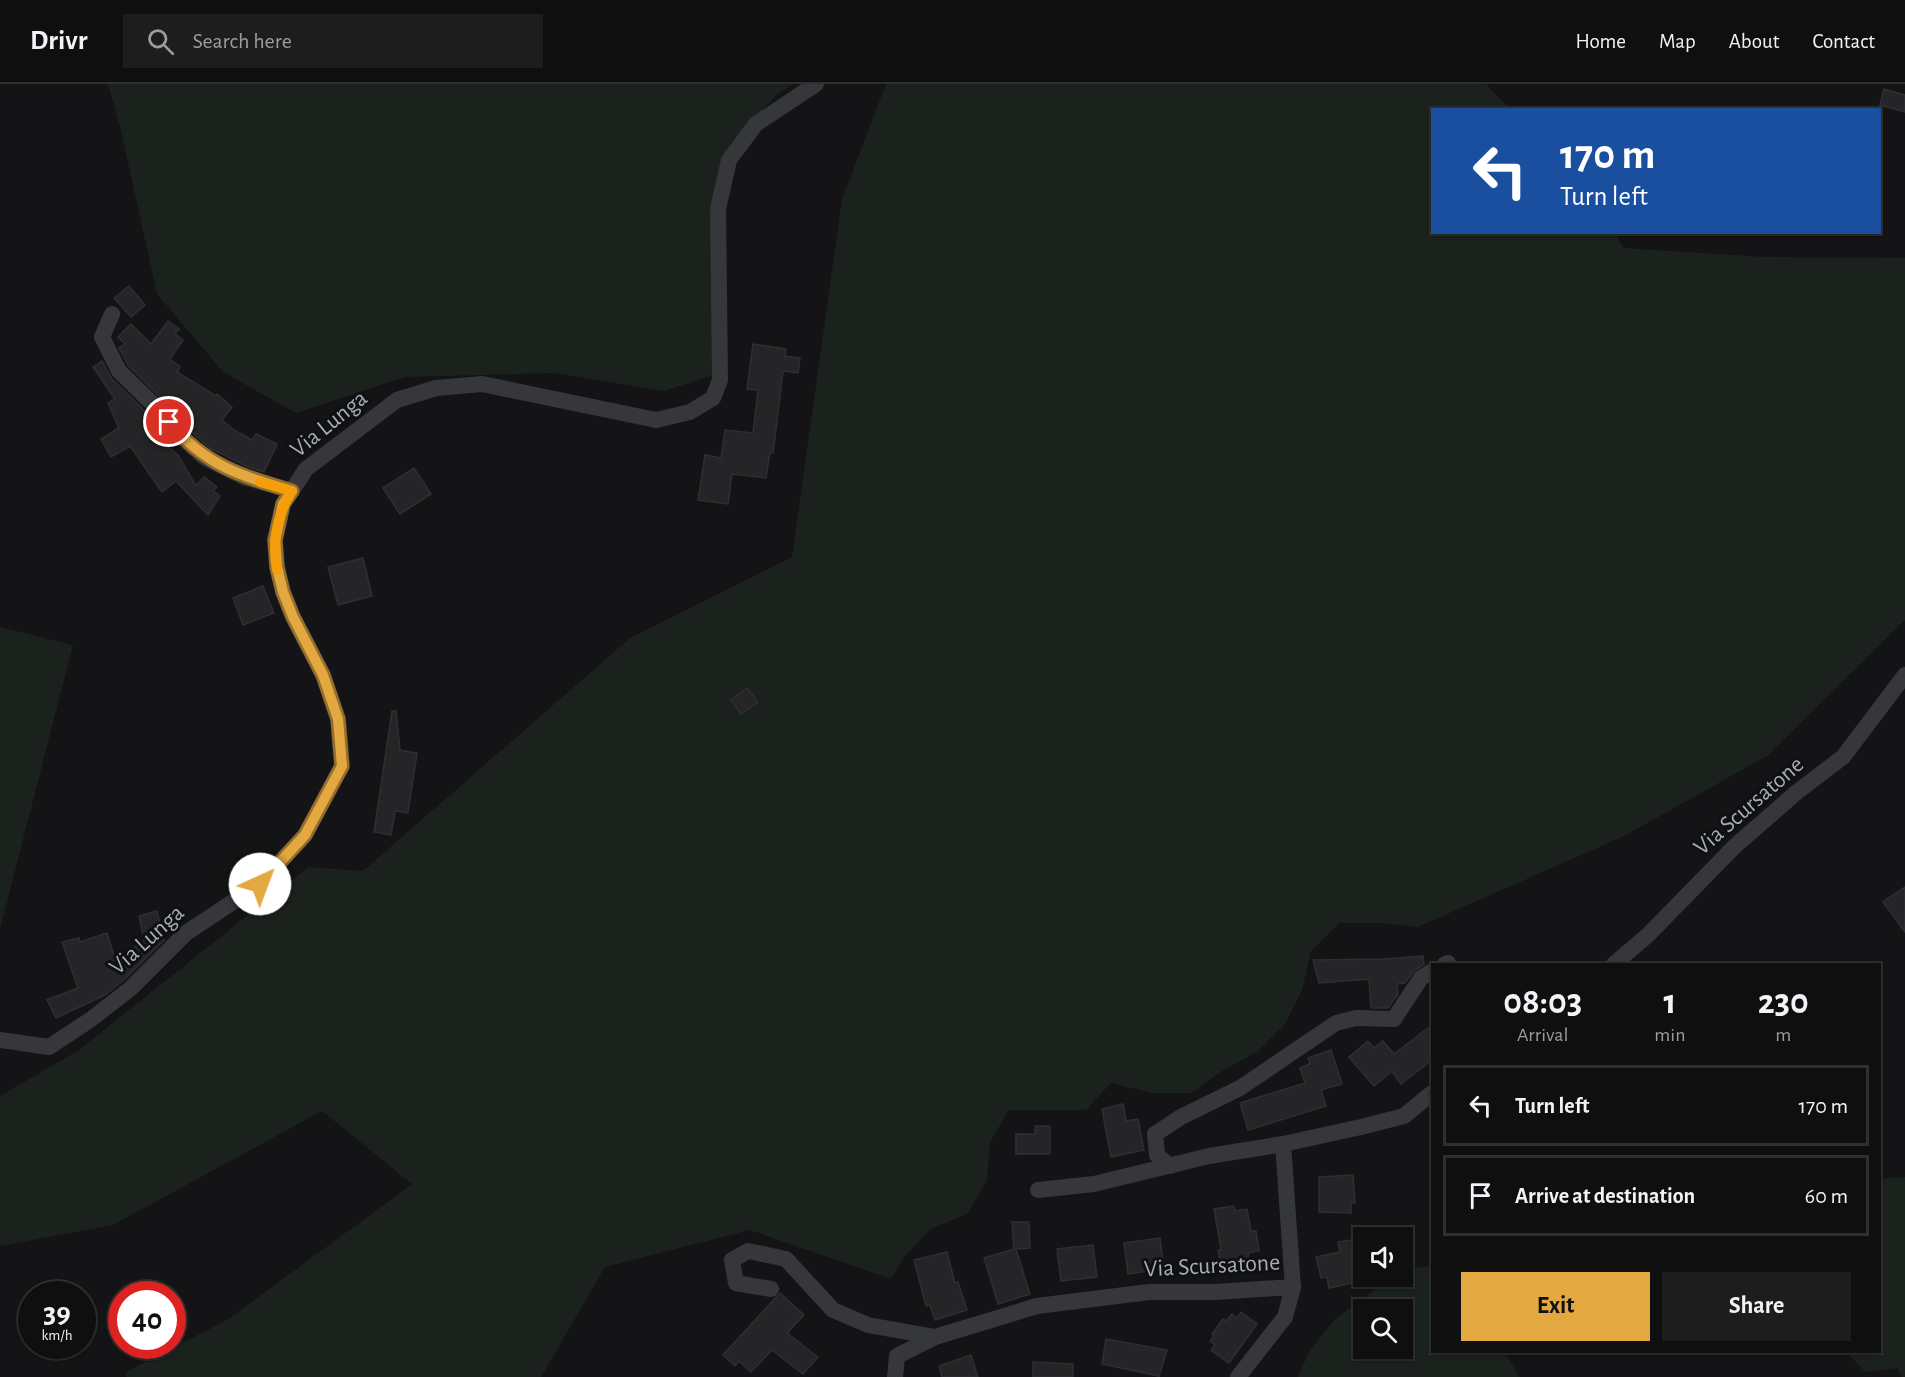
<!DOCTYPE html>
<style>
body{margin:0;font-family:"Alegreya Sans",sans-serif;background:#1d1d1e;color:#f1f3f6;height:100vh;display:flex;flex-direction:column;font-size:22px;white-space:nowrap}
*{box-sizing:border-box;margin:0}
p{font-size:20px;color:#9b9c9f}
.icon{flex:none;width:33px;height:33px;fill:none;stroke:currentColor;stroke-width:2;stroke-linecap:round;stroke-linejoin:round}
.map{position:relative;flex:1;overflow:hidden}
.panel{position:absolute;left:1431px;top:879px;width:450px;height:390px;display:flex;flex-direction:column;background:#0f0f10;border-radius:0px;box-shadow:0 2px 4px #0004,0 0 0 2px #2f2f30}
.panel>*{flex:none}
.banner{position:absolute;left:1431px;top:24px;width:450px;height:126px;border-radius:0px;box-shadow:0 2px 4px #0004,0 0 0 2px #2f2f30;background:#1a4fa0;color:#fff;overflow:hidden}
.fabs{position:absolute;left:1353px;top:1143px;display:grid;gap:12px}
.fabs a{display:grid;place-items:center;width:60px;height:60px;border-radius:0px;background:#0f0f10;box-shadow:0 2px 4px #0004,0 0 0 2px #2f2f30;font-size:30px}
.speed{position:absolute;left:18px;top:1197px;display:flex;gap:12px;font-size:30px;font-weight:700;text-align:center}
.speed>*{display:grid;place-content:center;width:78px;height:78px;border-radius:50%;background:#0f0f10;box-shadow:0 2px 4px #0004,0 0 0 2px #2f2f30;line-height:1}
.speed small{font-size:15px;font-weight:400}
.speed .limit{border:9px solid #d22;background:#fff;color:#111}
.pin{position:absolute;display:grid;place-items:center;width:51px;height:51px;color:#fff;margin:-26px;border:3px solid #fff;border-radius:50%;box-shadow:0 2px 6px #0007}
.me{position:absolute;width:66px;margin:-33px;rotate:43deg;stroke-linejoin:round;filter:drop-shadow(0 0 4px #0008)}
.turn{display:flex;align-items:center;gap:21px;height:126px;padding:0 30px;font-size:27px}
.turn .icon{width:78px;height:78px;stroke-width:2.5}
.turn b{display:block;font-size:42px;line-height:51px}
.eta{display:flex;justify-content:space-evenly;align-items:center;height:102px;text-align:center}
.eta b{font-size:36px;font-weight:600;line-height:42px}
.primary-button{display:flex;gap:12px;margin-top:auto;padding:12px 30px}
.primary-button a{flex:1;height:69px;border-radius:0px;background:#e3a940;color:#111;font-size:24px;font-weight:600;line-height:69px;text-align:center}
.primary-button a+a{background:#1d1d1e;color:#f1f3f6}
ul{padding:0;list-style:none}
li{display:flex;align-items:center;gap:18px;height:81px;margin:0 12px 9px;padding:0 18px;border:3px solid #2f2f30;border-radius:0px}
li div{flex:1}
li b{display:block;font-size:22px}
li em{font-style:normal}
header{display:flex;align-items:center;gap:36px;box-sizing:border-box;height:84px;padding:0 30px;background:#0f0f10;border-bottom:2px solid #2f2f30}
header strong{font-size:28px}
nav{display:flex;gap:33px;margin-inline-start:auto;font-size:21px}
.search{width:420px;height:54px;background:#1d1d1e;display:flex;align-items:center;gap:15px;box-sizing:border-box;padding:0 21px;border-radius:0px;color:#9b9c9f;font-size:22px}
.map>svg:first-child{display:block}
</style>
<header>
<strong>Drivr</strong>
<div class="search"><svg class="icon" aria-label="search" viewBox="0 0 24 24"><circle cx="10" cy="10" r="6"/><path d="M15 15l6 6"/></svg>Search here</div>
<nav><a>Home</a><a>Map</a><a>About</a><a>Contact</a></nav>
</header>
<div class="map">
<svg width="1905" height="1293" viewBox="0 0 1905 1293">
<rect width="100%" height="100%" fill="#141416"/>
<g fill="#1b211c" fill-rule="evenodd">
<polygon points="108,0 793,0 775,12 752,39 723,84 717,290 664,307 554,289 405,293 296,329 223,288 157,210 120,43"/>
<polygon points="886,0 1486,0 1510,25 1432,26 1432,148 1614,149 1624,164 1765,173 1905,174 1905,536 1767,672 1624,752 1418,843 1379,839 1339,839 1311,867 1302,906 1285,940 1257,968 1222,987 1191,1009 1152,1009 1111,999 1086,1026 1009,1026 990,1058 987,1097 967,1130 931,1145 904,1173 891,1195 750,1146 605,1183 541,1293 127,1293 126,1288 227,1236 412,1100 322,1027 113,1141 0,1162 0,1012 79,966 308,783 363,787 630,554 792,473 842,115"/>
<polygon points="0,543 73,561 0,845"/>
<polygon points="1905,1093 1905,1293 1902,1293 1897,1284 1865,1288 1847,1268 1880,1268 1880,1095"/>
<path d="M1432 1182V1268H1504L1520 1293H1298L1309 1268 1334 1236 1391 1193 1402 1192 1403 1185ZM1364 1226H1402V1264H1364Z"/>
</g>
<g fill="#252527" stroke="#2f2f32" stroke-width="1.5">
<polygon points="1884,5 1905,11 1905,28 1880,21"/>
<polygon points="129,202 145,221 131,233 114,214"/>
<polygon points="168,237 179,245 175,250 183,256 170,275 180,283 177,288 216,312 217,310 232,323 222,336 234,346 252,356 256,350 277,360 264,388 248,383 210,364 188,345 164,317 128,281 119,264 125,260 118,253 131,240 151,260"/>
<polygon points="753,260 786,265 785,272 800,274 798,289 783,287 773,369 770,368 766,394 732,390 728,420 698,416 705,371 721,374 725,346 753,349 758,306 747,305"/>
<polygon points="102,277 112,295 149,331 169,355 149,348 178,371 196,402 204,393 217,403 213,407 220,412 208,431 176,397 162,408 130,362 111,373 101,355 119,344 108,319 115,315 93,283"/>
<polygon points="414,384 431,410 400,430 383,404"/>
<polygon points="363,474 372,512 338,521 328,483"/>
<polygon points="263,502 274,529 243,541 233,514"/>
<polygon points="747,604 758,618 741,630 731,616"/>
<polygon points="392,627 396,627 400,666 417,669 408,729 395,727 391,751 374,748"/>
<polygon points="1905,803 1905,848 1883,818"/>
<polygon points="157,827 164,856 126,894 105,911 56,934 47,916 78,904 62,858 79,854 80,858 107,849 116,878 144,856 139,832"/>
<polygon points="1423,872 1424,880 1413,888 1405,899 1397,900 1398,910 1388,924 1371,924 1369,895 1319,899 1313,876 1384,875"/>
<polygon points="1432,941 1432,976 1401,1000 1392,987 1374,1002 1349,973 1368,957 1374,964 1383,957 1394,970"/>
<polygon points="1331,966 1342,1000 1321,1006 1326,1022 1248,1046 1240,1019 1305,999 1300,984 1310,980 1308,974"/>
<polygon points="1123,1020 1126,1037 1138,1035 1144,1066 1111,1073 1102,1025"/>
<polygon points="1035,1042 1050,1042 1050,1070 1016,1070 1016,1050 1035,1050"/>
<polygon points="1353,1091 1355,1119 1351,1119 1351,1129 1319,1128 1319,1093"/>
<polygon points="1234,1122 1235,1127 1247,1125 1251,1147 1256,1147 1259,1167 1248,1169 1249,1180 1221,1184 1218,1166 1221,1166 1214,1125"/>
<polygon points="1012,1138 1029,1138 1030,1164 1016,1165 1030,1210 998,1220 984,1174 1014,1165"/>
<polygon points="1160,1154 1164,1185 1128,1190 1124,1159"/>
<polygon points="1357,1155 1364,1192 1366,1196 1329,1204 1327,1193 1321,1194 1316,1173 1340,1168 1338,1158"/>
<polygon points="1093,1161 1097,1193 1061,1197 1057,1165"/>
<polygon points="947,1168 955,1199 958,1198 967,1226 935,1236 930,1221 926,1222 914,1176"/>
<polygon points="780,1209 804,1231 787,1249 818,1273 803,1290 772,1266 751,1288 739,1277 735,1282 723,1271"/>
<polygon points="1241,1228 1257,1240 1229,1279 1211,1266 1215,1261 1210,1257 1214,1252 1212,1250 1223,1235 1226,1237 1232,1230 1237,1234"/>
<polygon points="1106,1255 1167,1266 1159,1292 1102,1280"/>
<polygon points="971,1271 978,1293 942,1293 939,1282"/>
<polygon points="1033,1278 1073,1280 1073,1293 1033,1293"/>
</g>
<g fill="none" stroke-linecap="round" stroke-linejoin="round">
<g stroke="#36373b" stroke-width="16">
<polyline points="112,230 102,253 119,287 157,324 180,352 204,373 244,393 292,407"/>
<polyline points="1445,880 1448,879"/>
<polyline points="1614,880 1648,851 1735,762 1797,708 1843,673 1905,591"/>
<polyline points="0,956 49,963 90,936 130,905 186,849 260,800 305,751 342,682 338,635 323,591 293,533 283,508 277,483 275,456 283,420 306,385 397,316 436,304 482,300 656,336 690,328 713,314 720,296 718,125 729,76 756,40 816,0"/>
<polyline points="1170,1082 1157,1071 1155,1050 1181,1033 1240,1004 1336,939 1356,934 1394,935 1421,894 1432,887"/>
<polyline points="1038,1106 1094,1100 1209,1072 1283,1060"/>
<polyline points="771,1205 736,1199 732,1176 748,1167 786,1175 833,1226 868,1241 935,1253"/>
<polyline points="895,1293 897,1272 935,1253 1037,1222 1149,1208 1215,1208 1293,1203 1283,1060 1361,1043 1404,1032 1432,1009"/>
<polyline points="1238,1293 1285,1233 1293,1203"/>
</g>
</g>
<g fill="none" stroke-linecap="round" stroke-linejoin="round">
<defs>
<path id="route" d="M169 338C205 381 240 392 292 407L283 420 275 456 277 483 283 508 293 533 323 591 338 635 342 682 305 751 260 800"/>
</defs>
<use href="#route" stroke="#946e2a" stroke-width="15"/>
<use href="#route" stroke="#e3a940" stroke-width="10"/>
<path stroke="#f59e0b" stroke-width="10" d="M260 398 292 407C277 430 272 459 277 486"/>
</g>
<g text-anchor="middle" dominant-baseline="central" stroke-width="6" stroke-linejoin="round" paint-order="stroke">
<g font-size="24" fill="#a7acb5" stroke="#0f1011">
<text transform="translate(329 340) rotate(-39)">Via Lunga</text>
<text transform="translate(1749 722) rotate(-41)">Via Scursatone</text>
<text transform="translate(147 856) rotate(-42)">Via Lunga</text>
<text transform="translate(1212 1182) rotate(-3)">Via Scursatone</text>
</g>
</g>
</svg>
<div class="fabs">
<a><svg class="icon" aria-label="sound" viewBox="0 0 24 24"><path d="M4 9h4l5-4v14l-5-4H4zM17 9q2 3 0 6"/></svg></a>
<a><svg class="icon" aria-label="search" viewBox="0 0 24 24"><circle cx="10" cy="10" r="6"/><path d="M15 15l6 6"/></svg></a>
</div>
<div class="speed"><div>39<small>km/h</small></div><div class="limit">40</div></div>
<div class="pin" style="left:169px;top:338px;background:#d93025"><svg class="icon" aria-label="arrive" viewBox="0 0 24 24"><path d="M6 21V4h12l-3 4 3 4H6"/></svg></div>
<svg class="me" style="left:260px;top:800px" viewBox="-20 -20 40 40"><circle r="19" fill="#fff"/><path d="M0-13L10 11 0 6-10 11z" fill="#e3a940"/></svg>
<div class="banner">
<div class="turn"><svg class="icon" aria-label="left" viewBox="0 0 24 24"><path d="M17 20v-9H6M10 6l-5 5 5 5"/></svg><div><b>170 m</b>Turn left</div></div>
</div>
<section class="panel">
<div class="eta">
<div><b>08:03</b><p>Arrival</p></div>
<div><b>1</b><p>min</p></div>
<div><b>230</b><p>m</p></div>
</div>
<ul>
<li><svg class="icon" aria-label="left" viewBox="0 0 24 24"><path d="M17 20v-9H6M10 6l-5 5 5 5"/></svg><div><b>Turn left</b></div><em>170 m</em></li>
<li><svg class="icon" aria-label="arrive" viewBox="0 0 24 24"><path d="M6 21V4h12l-3 4 3 4H6"/></svg><div><b>Arrive at destination</b></div><em>60 m</em></li>
</ul>
<div class="primary-button"><a>Exit</a><a>Share</a></div>
</section>
</div>
